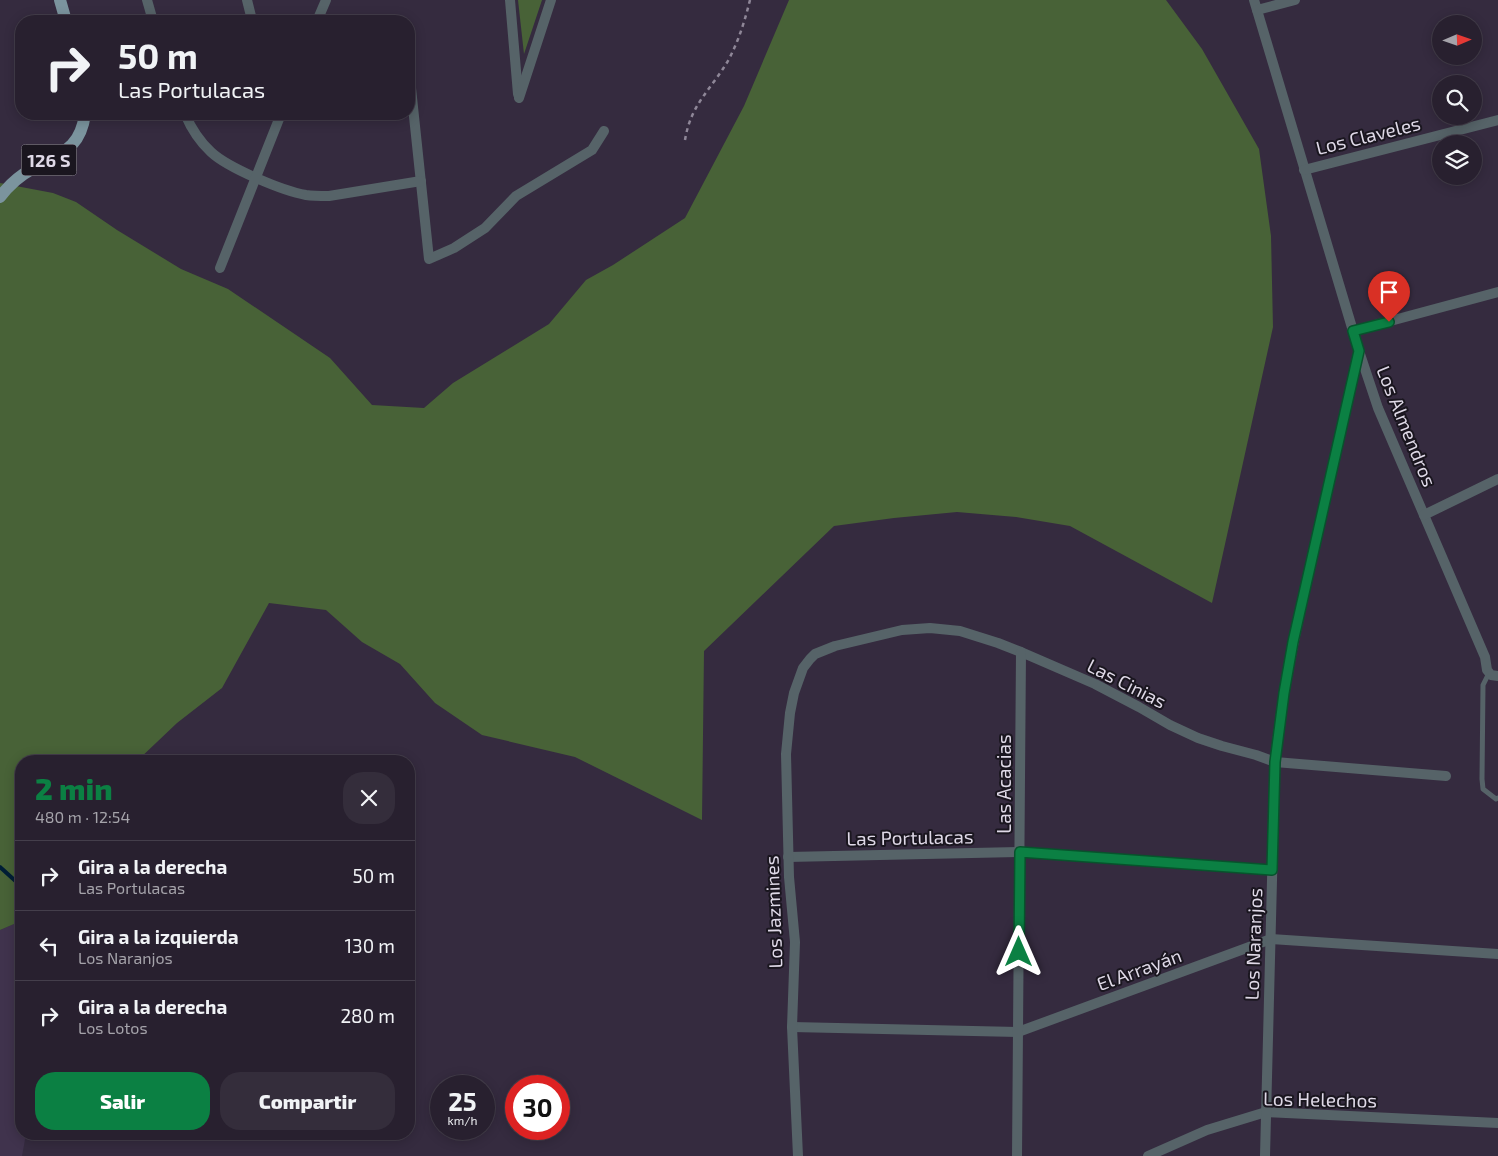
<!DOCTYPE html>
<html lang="es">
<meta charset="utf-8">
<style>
body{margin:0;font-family:"Exo 2",sans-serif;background:#342d3b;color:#f1f3f6;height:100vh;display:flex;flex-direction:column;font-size:19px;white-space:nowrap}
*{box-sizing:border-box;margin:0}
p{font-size:16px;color:#a5a3aa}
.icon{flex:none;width:28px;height:28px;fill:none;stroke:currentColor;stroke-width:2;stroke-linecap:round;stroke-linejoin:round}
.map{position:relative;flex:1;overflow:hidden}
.drawer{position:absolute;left:15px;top:755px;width:400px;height:385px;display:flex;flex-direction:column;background:#28202f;border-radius:20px;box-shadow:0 2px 12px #0003,0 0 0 1px #443e4b}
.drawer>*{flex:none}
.top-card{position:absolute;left:15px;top:15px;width:400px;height:105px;border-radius:20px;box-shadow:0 2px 12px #0003,0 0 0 1px #443e4b;background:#28202f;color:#f1f3f6;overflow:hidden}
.needle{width:32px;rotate:88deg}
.controls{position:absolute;left:1432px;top:15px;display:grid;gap:10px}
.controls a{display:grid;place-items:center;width:50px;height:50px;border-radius:50%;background:#28202f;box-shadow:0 2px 12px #0003,0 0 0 1px #443e4b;font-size:25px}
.speed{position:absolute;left:430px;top:1075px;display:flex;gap:10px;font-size:25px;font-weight:700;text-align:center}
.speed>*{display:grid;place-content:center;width:65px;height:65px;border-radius:50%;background:#28202f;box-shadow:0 2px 12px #0003,0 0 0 1px #443e4b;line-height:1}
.speed small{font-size:12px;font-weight:400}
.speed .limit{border:8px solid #d22;background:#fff;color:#111}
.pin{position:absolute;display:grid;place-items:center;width:42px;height:42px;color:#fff;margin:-51px -21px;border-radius:50% 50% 50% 0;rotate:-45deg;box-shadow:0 0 5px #0007}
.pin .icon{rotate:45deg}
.me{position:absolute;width:55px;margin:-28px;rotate:0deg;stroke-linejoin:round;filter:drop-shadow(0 0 4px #0008)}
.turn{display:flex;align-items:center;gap:18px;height:105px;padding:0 20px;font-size:22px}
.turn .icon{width:65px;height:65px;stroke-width:2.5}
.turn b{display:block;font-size:35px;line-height:42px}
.round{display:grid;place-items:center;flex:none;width:52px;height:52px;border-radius:20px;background:#342d3b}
.head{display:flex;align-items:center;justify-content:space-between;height:85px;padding:0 20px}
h1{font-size:30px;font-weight:800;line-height:38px;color:#0b8043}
.cta{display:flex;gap:10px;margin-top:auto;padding:10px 20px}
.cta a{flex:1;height:58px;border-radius:20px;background:#0b8043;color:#fff;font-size:20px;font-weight:800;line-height:58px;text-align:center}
.cta a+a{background:#342d3b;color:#f1f3f6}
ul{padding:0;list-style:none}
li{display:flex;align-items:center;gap:15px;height:70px;padding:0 20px;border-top:1px solid #443e4b}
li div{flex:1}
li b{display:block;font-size:19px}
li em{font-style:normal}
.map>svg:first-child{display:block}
</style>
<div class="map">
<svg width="1498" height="1156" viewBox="0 0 1498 1156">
<rect width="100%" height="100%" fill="#352b3f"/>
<polygon fill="#40334d" points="21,921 21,1134 26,1134 22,1156 0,1156 0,930"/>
<g fill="#486237">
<polygon points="518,0 542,0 524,54"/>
<polygon points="789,0 1166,0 1202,49 1259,149 1271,236 1273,327 1212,603 1070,526 1016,517 957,512 894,518 834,526 704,651 702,820 575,757 482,735 435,703 400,664 362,642 326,610 269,603 222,688 177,723 137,761 21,761 21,921 0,930 0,183 53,193 76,202 117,230 181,269 228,289 330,358 372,405 424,408 453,383 549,324 586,280 613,265 685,218 744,106"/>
</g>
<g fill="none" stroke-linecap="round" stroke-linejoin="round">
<polyline stroke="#001e36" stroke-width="4" points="0,867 21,886"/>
<path stroke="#8f8798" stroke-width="2.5" stroke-dasharray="4 4" stroke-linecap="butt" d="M685 140C691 103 712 89 729 59 739 40 745 20 750 0"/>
<polyline stroke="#566368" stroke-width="5" points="1489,673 1483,685 1482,779 1483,789 1496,799 1498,798"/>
<g stroke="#566368" stroke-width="10">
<polyline points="147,0 153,21"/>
<polyline points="247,0 252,20"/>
<polyline points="510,0 518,94"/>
<polyline points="1254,0 1359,351 1378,408 1485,657 1487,670 1491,675 1498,676"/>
<polyline points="1257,10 1295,0"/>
<polyline points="317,21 326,0"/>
<polyline points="409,69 429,259 454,248 485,228 516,196 592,150 604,131"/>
<polyline points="519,98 551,0"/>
<path d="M185 114C191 128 199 141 211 152 228 168 283 191 306 195 313 196 321 196 329 196L421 181"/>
<polyline points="1304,170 1498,120"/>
<polyline points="220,268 281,114"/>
<polyline points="1353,331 1498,292"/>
<polyline points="1424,515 1498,479"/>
<polyline points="788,857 1019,852 1272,870"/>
<polyline points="792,1027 1018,1032 1271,939 1498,954"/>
<polyline points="798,1156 792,1027 795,942 789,877 786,754 790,713 794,693 803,668 810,659 815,654 835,646 902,630 930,628 960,631 998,643 1021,652 1095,684 1139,707 1170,725 1198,738 1222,746 1256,755 1275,762 1446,776"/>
<polyline points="1017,1156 1021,652"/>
<polyline points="1148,1156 1207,1130 1266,1112 1498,1123"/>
<path d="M1265 1156 1275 762C1282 690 1298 620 1314 549 1329 483 1344 417 1359 351"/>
</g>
<g stroke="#7b949e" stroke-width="12">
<polyline points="60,0 66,21"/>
<path d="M0 197C9 185 19 176 32 169 59 153 80 151 85 114"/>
</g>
</g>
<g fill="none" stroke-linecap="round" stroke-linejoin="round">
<defs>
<polyline id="route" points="1019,952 1020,852 1272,870 1275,762 1284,693 1293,642 1359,351 1353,331 1389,322"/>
</defs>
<use href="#route" stroke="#07532c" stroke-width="12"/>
<use href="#route" stroke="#0b8043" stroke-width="9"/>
</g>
<g text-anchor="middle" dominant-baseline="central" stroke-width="4" stroke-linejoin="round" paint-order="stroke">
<rect fill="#1a161f" stroke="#a49eab" stroke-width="1" x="21.5" y="144.5" width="55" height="31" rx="4"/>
<g font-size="18" font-weight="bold" fill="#dfd9e7">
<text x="49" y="160">126 S</text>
</g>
<g font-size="19" fill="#dfd9e7" stroke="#1a161f">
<text transform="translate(1368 135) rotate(-14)">Los Claveles</text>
<text transform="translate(1407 426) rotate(68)">Los Almendros</text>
<text transform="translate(1127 683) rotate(27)">Las Cinias</text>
<text transform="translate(1003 784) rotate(-90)">Las Acacias</text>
<text transform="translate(910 837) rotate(-1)">Las Portulacas</text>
<text transform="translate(773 912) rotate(-92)">Los Jazmines</text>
<text transform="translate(1253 944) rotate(-88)">Los Naranjos</text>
<text transform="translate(1139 969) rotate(-20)">El Arrayán</text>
<text transform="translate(1320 1099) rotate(1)">Los Helechos</text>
</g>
</g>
</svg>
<div class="controls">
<a><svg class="needle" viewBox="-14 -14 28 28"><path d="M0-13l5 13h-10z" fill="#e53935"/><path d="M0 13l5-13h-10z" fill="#a5a3aa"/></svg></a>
<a><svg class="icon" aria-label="search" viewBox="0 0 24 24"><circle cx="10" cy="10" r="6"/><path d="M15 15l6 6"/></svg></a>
<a><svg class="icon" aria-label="layers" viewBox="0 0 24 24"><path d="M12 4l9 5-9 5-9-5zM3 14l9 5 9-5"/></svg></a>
</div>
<div class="speed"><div>25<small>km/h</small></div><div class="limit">30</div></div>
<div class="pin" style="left:1389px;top:322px;background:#d93025"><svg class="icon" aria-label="arrive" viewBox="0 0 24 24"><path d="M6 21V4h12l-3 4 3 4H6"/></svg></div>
<svg class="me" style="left:1019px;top:952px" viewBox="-20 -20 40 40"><path d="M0-17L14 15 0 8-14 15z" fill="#0b8043" stroke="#fff" stroke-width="4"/></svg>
<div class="top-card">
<div class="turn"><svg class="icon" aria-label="right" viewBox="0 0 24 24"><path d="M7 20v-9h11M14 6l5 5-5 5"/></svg><div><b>50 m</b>Las Portulacas</div></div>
</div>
<section class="drawer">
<div class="head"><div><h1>2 min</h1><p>480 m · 12:54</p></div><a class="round"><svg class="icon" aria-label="close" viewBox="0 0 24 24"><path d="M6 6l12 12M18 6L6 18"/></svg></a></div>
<ul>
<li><svg class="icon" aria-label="right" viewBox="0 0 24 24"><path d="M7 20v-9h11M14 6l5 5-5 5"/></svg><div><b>Gira a la derecha</b><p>Las Portulacas</p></div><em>50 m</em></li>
<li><svg class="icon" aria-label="left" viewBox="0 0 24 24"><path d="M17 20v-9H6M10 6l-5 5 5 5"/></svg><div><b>Gira a la izquierda</b><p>Los Naranjos</p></div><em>130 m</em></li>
<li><svg class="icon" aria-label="right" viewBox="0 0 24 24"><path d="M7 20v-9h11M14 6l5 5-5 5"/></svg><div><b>Gira a la derecha</b><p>Los Lotos</p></div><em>280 m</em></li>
</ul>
<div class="cta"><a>Salir</a><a>Compartir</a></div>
</section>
</div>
